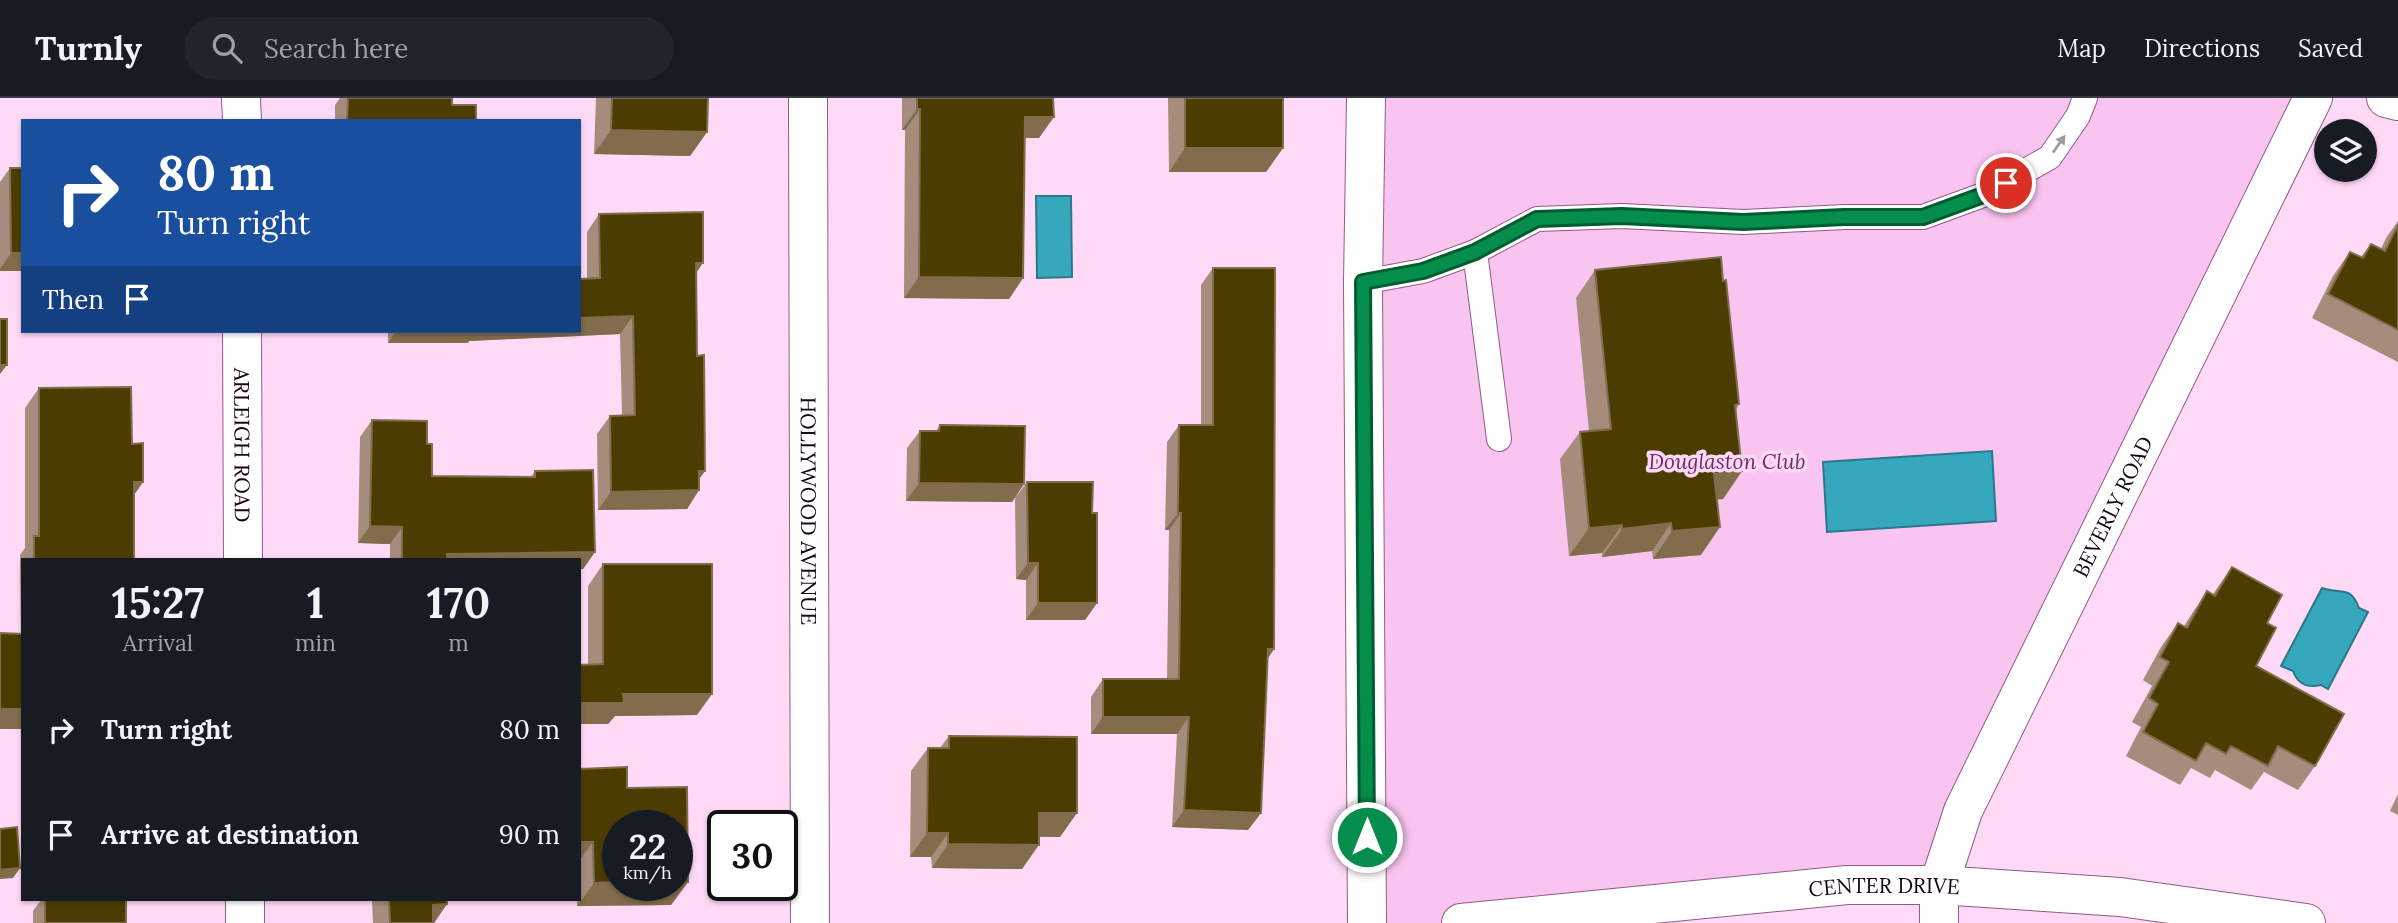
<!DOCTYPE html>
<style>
body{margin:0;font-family:Lora,serif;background:#20242c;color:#f1f3f6;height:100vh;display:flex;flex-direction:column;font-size:26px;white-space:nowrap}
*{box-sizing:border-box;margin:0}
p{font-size:23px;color:#9ea1a6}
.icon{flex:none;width:38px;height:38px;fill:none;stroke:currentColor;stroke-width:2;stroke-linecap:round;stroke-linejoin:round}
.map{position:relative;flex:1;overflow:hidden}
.sheet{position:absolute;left:21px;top:460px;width:560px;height:343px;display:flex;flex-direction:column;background:#171b24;border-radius:0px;box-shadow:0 2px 5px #0004}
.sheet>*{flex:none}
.guide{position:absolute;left:21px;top:21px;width:560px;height:214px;border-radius:0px;box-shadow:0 2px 5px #0004;background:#1a4fa0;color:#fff;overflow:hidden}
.fabs{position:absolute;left:2314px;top:21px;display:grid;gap:14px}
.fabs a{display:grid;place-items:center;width:63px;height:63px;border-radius:50%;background:#171b24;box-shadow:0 2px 5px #0004;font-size:35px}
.speed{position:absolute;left:602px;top:712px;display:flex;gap:14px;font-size:35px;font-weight:700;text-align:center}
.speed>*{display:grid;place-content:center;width:91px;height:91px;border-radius:50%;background:#171b24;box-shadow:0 2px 5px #0004;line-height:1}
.speed small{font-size:18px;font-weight:400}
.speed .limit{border:4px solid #111;border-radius:10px;background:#fff;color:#111}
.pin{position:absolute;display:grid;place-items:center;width:60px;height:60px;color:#fff;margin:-30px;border:4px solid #fff;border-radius:50%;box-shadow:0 2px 7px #0007}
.me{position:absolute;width:77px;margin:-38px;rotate:0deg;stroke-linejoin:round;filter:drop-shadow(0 0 5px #0008)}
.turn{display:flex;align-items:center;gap:24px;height:147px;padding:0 21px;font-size:32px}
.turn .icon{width:91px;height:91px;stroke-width:2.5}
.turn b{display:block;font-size:49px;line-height:60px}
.then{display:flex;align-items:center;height:66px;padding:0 21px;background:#0003;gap:14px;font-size:26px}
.eta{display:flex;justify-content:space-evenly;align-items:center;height:119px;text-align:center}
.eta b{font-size:42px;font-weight:700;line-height:49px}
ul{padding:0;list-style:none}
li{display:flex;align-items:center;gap:21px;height:105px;padding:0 21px}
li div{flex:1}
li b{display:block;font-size:26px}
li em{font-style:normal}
header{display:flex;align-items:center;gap:42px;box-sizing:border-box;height:98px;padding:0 35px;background:#171b24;border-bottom:2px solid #363941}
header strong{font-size:33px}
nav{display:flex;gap:38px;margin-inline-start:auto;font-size:24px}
.search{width:490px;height:63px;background:#20242c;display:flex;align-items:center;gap:18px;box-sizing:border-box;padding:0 24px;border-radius:38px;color:#9ea1a6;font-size:26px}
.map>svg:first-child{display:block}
</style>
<header>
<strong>Turnly</strong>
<div class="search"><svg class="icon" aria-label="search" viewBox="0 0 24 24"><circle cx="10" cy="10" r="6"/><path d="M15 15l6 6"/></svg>Search here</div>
<nav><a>Map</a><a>Directions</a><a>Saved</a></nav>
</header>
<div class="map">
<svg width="2398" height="825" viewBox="0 0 2398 825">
<rect width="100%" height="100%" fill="#ffdaf7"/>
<polygon fill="#fac4f0" points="1362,0 2309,0 1925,785 1453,825 1367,825"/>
<g fill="#35a8be" stroke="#2c778b" stroke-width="2">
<polygon points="1036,98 1071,98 1072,179 1037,180"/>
<polygon points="1992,353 1996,423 1827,434 1823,364"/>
<path d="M2322 490C2340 497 2350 486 2359 510L2368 514 2328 591 2321 587C2308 590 2298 587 2293 573L2281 568Z"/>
</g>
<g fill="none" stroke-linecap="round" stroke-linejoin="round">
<defs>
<g id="lane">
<polyline points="1475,154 1499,341"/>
<polyline points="1363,184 1423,173 1475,154 1537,121 1622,118 1743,124 1845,119 1923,119 1983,97 2050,59 2078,18 2085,0"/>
</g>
<g id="street">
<polyline points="241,0 242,23"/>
<path id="s1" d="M808 0 810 825"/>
<polyline points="1366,0 1363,184 1367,825"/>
<polyline points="2386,0 2398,3"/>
<path id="s2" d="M242 233 243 462"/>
<polyline points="245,802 245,825"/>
<path id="s3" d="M1461 825 1847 787H1939L2120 799 2306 825"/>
<path id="s4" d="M1939 825V787L1963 713 2313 0"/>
</g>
</defs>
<use href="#lane" stroke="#905b87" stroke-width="26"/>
<use href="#street" stroke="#905b87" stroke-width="40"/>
<use href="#lane" stroke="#fff" stroke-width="24"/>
<use href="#street" stroke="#fff" stroke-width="38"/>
</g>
<g fill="#a58c7c">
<polygon points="340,0 452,0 452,7 476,23 335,23 335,7"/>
<polygon points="596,0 708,0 707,34 690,58 594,56"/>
<polygon points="902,0 1053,0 1039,40 1024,40 1023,180 1009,201 904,200 905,32 902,32"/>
<polygon points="1168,0 1283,0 1283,50 1266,74 1169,74"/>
<polygon points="10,70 23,70 23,173 0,173 0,84"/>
<polygon points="599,116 696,176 697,258 705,373 699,381 699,392 687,411 598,412 597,336 610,318 622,318 620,236 469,243 468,245 388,245 388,233 579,233 587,181 587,134"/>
<polygon points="2398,123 2398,264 2312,220 2333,178 2350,154 2361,159 2371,146 2381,151 2386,140"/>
<polygon points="1213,170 1274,551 1268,560 1261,715 1248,732 1172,729 1177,636 1091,636 1091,599 1103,581 1167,581 1169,432 1165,432 1167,344 1179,327 1201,327 1201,187"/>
<polygon points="1595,172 1723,183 1739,306 1736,312 1742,373 1723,401 1717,401 1701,457 1653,461 1652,453 1602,459 1602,455 1569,458 1560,361 1580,334 1589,333 1576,200"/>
<polygon points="39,290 132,346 143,384 134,397 134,462 23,462 23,631 0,631 0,535 21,536 20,457 25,450 25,310"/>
<polygon points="372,322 427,323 427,346 432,346 432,378 531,379 535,373 593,372 595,454 583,471 579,471 579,462 390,462 390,446 358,445 360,339"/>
<polygon points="940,327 1024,386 1012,404 906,403 907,350 920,333 936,333"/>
<polygon points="1027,384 1092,415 1097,505 1085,522 1026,522 1026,482 1016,481 1015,400"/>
<polygon points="603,466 697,617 615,618 608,626 588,567 588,488"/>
<polygon points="2232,469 2267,525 2256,568 2315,668 2298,692 2264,674 2251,692 2215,672 2210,680 2191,670 2180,687 2126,658 2141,629 2132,624 2152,588 2143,582 2161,549 2178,525 2184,528 2191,517 2207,493 2213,496"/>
<polygon points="949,638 1060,739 1039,739 1022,771 932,770 931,759 910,759 911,673 928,650 940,650"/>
<polygon points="579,671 627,690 688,784 671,807 577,808 577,802 579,802"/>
<polygon points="2398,696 2398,717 2390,713"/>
<polygon points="41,802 126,802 126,825 33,825 33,813"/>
<polygon points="372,802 447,802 447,806 434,825 373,825"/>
</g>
<g fill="#816c4c">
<polygon points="917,11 920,11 905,32 902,32"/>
<polygon points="1025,19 1054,19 1039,40 1010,40"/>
<polygon points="611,32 707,34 690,58 594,56"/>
<polygon points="1185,50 1283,50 1266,74 1169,74"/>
<polygon points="11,155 23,155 23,173 0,173 0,171"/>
<polygon points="696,165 703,165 690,184"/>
<polygon points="919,179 1023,180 1009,201 904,200"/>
<polygon points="633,218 620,236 469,243 468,245 388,245 396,233 579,233 579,220"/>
<polygon points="0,267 7,267 0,276"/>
<polygon points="699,373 705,373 692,391"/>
<polygon points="1742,373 1723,401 1695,404 1714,376"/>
<polygon points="134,384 143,384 129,404"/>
<polygon points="919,385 1024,386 1012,404 906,403"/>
<polygon points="699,392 687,411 598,412 611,394"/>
<polygon points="1178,415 1181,415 1169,432 1165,432"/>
<polygon points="1671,425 1652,453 1602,459 1622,431"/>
<polygon points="1622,427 1602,455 1569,458 1589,430"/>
<polygon points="370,428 402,429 390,446 358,445"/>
<polygon points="1720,429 1701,457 1653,461 1672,433"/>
<polygon points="595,454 583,471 579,471 579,462 443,462 447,456"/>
<polygon points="1028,465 1038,465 1026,482 1016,481"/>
<polygon points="1038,505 1097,505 1085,522 1026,522"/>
<polygon points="1268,551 1274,551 1262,569"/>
<polygon points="623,596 712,596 697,617 615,618 608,626 579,626 579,605"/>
<rect x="0" y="611" width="23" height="20"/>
<polygon points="1103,619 1189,619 1177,636 1091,636"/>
<polygon points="1184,712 1261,715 1248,732 1172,729"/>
<polygon points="1039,715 1077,715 1060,739 1022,738"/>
<polygon points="927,735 948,735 931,759 910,759"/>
<polygon points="579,744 593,744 579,763"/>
<polygon points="948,746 1039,747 1022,771 932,770"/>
<polygon points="20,770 13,780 0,781 0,772"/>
<polygon points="618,784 618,788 677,788 677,784 688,784 671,807 577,808 594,785"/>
<polygon points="447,806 434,825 433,807"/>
</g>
<g fill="#4b3d02" stroke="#816c4c" stroke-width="2">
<polygon points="348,0 452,0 452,7 476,7 476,23 347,23"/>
<polygon points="612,0 708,0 707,34 611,32"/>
<polygon points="917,0 1053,0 1054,19 1025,19 1023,180 919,179 920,11 917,11"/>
<rect x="1185" y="0" width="98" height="50"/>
<polygon points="10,70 23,70 23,155 11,155"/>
<polygon points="703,114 703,165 696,165 697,258 704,257 705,373 699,373 699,392 611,394 610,318 635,317 633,218 579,220 579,181 600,180 599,116"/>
<polygon points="2398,127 2398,232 2328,196 2350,154 2363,160 2371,146 2385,153"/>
<polygon points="1721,159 1723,183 1726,182 1739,306 1735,307 1742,373 1714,376 1720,429 1672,433 1671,425 1622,431 1622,427 1589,430 1580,334 1611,331 1595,172"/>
<polygon points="1213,170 1275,170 1274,551 1268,551 1261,715 1184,712 1189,619 1103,619 1103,581 1179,581 1181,415 1178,415 1179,327 1213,327"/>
<rect x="0" y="221" width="7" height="46"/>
<polygon points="131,289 132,346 143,345 143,384 134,384 134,462 34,462 34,438 39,438 39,290"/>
<polygon points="372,322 427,323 427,346 432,346 432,378 535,379 535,373 593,372 595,454 447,456 447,462 402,462 402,429 370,428"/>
<polygon points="940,327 1025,328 1024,386 919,385 920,333 939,333"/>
<polygon points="1027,384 1093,384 1092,415 1097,415 1097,505 1038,505 1038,465 1028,465"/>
<polygon points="603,466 712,466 712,596 623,596 624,605 579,605 579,567 603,566"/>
<polygon points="2232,469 2282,497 2267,525 2276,530 2256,568 2344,616 2315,668 2278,648 2268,668 2231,648 2226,656 2206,645 2196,663 2143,634 2158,606 2149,600 2169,564 2160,559 2178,525 2187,530 2207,493 2215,498"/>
<polygon points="0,535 23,536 23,611 0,611"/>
<polygon points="949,638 1077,639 1077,715 1039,715 1039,747 948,746 948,735 927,735 928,650 949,650"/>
<polygon points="627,669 627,690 687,689 688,784 677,784 677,728 618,728 618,784 594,785 593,744 579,744 579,671"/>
<polygon points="17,729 20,770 0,772 0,731"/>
<rect x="45" y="802" width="81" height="23"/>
<polygon points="389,802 447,802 447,806 433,807 433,825 390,825"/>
</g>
<defs><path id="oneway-solid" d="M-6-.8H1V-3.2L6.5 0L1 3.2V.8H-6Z" transform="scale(1.75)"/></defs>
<use fill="#a29ba1" href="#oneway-solid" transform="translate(2059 46) rotate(-55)"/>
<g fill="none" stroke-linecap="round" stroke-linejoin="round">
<defs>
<polyline id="route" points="1367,739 1363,184 1423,173 1475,154 1537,121 1622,118 1743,124 1844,119 1923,119 1983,97 2006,85"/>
</defs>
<use href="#route" stroke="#035c31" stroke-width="18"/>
<use href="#route" stroke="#048d4b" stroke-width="12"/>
</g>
<g text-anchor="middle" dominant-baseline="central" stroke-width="7" stroke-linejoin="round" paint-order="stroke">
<g font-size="21" fill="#170515" stroke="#ffdaf7">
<text stroke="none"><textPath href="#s2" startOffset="114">ARLEIGH ROAD</textPath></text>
<text stroke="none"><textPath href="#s4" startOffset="455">BEVERLY ROAD</textPath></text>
<text stroke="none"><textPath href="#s1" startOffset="413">HOLLYWOOD AVENUE</textPath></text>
<text stroke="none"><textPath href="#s3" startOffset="425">CENTER DRIVE</textPath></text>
</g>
<g font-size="21" font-style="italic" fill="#74296a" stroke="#ffdaf7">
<text x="1727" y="363">Douglaston Club</text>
</g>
</g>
</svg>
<div class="fabs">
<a><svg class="icon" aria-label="layers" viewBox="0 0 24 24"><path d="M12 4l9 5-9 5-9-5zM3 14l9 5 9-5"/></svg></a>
</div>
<div class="speed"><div>22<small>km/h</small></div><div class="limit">30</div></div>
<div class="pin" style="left:2006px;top:85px;background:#d93025"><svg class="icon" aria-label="arrive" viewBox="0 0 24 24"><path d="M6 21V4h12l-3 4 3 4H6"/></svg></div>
<svg class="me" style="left:1367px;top:739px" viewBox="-20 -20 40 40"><circle r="17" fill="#048d4b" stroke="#fff" stroke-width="3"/><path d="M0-11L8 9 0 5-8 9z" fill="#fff"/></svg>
<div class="guide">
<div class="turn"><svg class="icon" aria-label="right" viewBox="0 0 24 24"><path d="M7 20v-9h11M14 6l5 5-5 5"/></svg><div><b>80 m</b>Turn right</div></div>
<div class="then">Then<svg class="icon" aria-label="arrive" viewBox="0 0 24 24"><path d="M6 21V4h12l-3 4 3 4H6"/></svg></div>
</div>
<section class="sheet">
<div class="eta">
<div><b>15:27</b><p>Arrival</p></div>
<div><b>1</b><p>min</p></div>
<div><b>170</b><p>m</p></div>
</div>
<ul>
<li><svg class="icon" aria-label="right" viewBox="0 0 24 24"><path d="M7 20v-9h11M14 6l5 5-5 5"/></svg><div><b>Turn right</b></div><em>80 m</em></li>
<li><svg class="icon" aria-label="arrive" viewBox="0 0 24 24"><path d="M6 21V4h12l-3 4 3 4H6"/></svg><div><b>Arrive at destination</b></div><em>90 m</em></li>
</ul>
</section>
</div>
